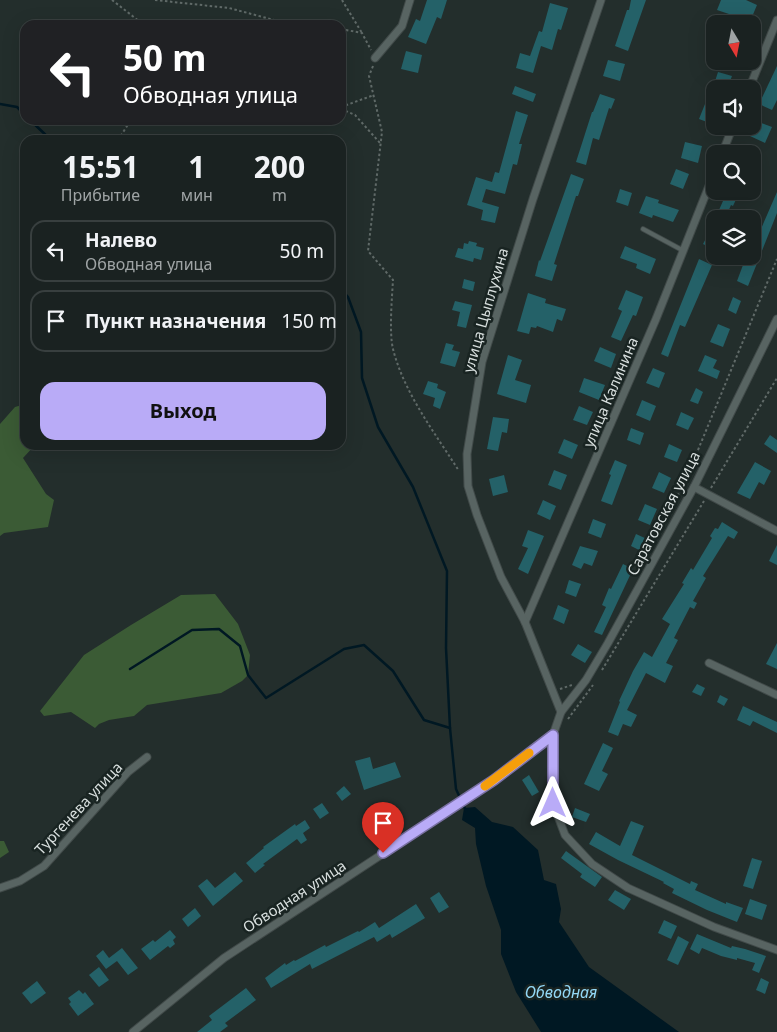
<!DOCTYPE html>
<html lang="ru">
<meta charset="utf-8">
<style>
body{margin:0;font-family:"Noto Sans",sans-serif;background:#232a2a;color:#f1f3f6;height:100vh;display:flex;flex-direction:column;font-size:19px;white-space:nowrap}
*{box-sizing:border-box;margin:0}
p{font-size:16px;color:#9fa4a5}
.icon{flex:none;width:28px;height:28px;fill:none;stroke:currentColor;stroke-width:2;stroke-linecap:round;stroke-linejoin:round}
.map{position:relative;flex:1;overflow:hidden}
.details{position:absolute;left:20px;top:135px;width:326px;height:315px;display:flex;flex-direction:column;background:#1a2221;border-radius:15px;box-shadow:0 5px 20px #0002,0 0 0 1px #383f3f}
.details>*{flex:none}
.guide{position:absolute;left:20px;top:20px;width:326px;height:105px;border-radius:15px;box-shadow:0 5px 20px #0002,0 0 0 1px #383f3f;background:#202124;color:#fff;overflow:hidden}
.needle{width:32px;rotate:170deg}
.tools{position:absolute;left:706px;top:15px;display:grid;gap:10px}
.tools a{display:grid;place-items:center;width:55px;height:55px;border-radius:10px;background:#1a2221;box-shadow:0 5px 20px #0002,0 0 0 1px #383f3f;font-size:25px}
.pin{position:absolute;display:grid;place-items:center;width:42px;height:42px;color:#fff;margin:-51px -21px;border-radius:50% 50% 50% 0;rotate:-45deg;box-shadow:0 0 5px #0007}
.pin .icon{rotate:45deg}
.me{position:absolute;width:55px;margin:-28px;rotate:0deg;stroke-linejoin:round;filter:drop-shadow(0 0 4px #0008)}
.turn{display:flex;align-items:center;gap:18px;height:105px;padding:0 20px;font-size:22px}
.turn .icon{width:65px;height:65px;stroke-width:2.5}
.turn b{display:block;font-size:35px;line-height:42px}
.eta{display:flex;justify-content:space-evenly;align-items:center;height:85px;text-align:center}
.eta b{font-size:30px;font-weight:700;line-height:35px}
.button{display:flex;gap:10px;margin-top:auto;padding:10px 20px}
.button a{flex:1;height:58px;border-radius:15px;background:#b9abf7;color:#111;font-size:20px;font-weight:700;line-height:58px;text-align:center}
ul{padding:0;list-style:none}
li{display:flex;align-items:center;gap:15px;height:62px;margin:0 10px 8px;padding:0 10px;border:2px solid #383f3f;border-radius:15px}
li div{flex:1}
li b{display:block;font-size:19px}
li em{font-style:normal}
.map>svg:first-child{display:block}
</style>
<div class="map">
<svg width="777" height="1032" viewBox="0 0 777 1032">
<rect width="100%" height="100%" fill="#232e2c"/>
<g fill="#3b5b35">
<polygon points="25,404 25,445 35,445 23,458 46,494 54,500 48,527 4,533 0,536 0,424 15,407"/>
<polygon points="215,594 238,624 250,655 248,675 242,681 221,693 147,705 134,716 109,720 99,724 95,728 71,712 44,716 40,711 84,655 131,625 181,595"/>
<polygon points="0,841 4,841 9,852 0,858"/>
</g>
<polygon fill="#001823" points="475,807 492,822 513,827 538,850 544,880 556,884 561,909 559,922 589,967 679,1032 541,1032 516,992 501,954 501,930 486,886 476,844 475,828 462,820 464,808"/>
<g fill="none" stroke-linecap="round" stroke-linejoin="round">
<g stroke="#001823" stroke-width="2.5">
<polyline points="0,104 17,107 25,115"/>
<polyline points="30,120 51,140"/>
<polyline points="203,140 207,138 212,140"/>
<polyline points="341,289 348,297 361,332 362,378 378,427 413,487 447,571 446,648 450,728 456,789 466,811"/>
<polyline points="130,669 192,630 219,629 240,646 248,675 266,698 344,649 364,645 393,671 424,720 450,728"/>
</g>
</g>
<g fill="#246168">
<polygon points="427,0 447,0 441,19 437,17 426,44 408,37 416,19 420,21"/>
<polygon points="631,0 646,0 628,51 615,46 627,10 629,10"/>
<polygon points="721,0 746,0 757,5 749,24 731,24 735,16 717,10"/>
<polygon points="550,3 568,8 561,30 558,29 552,50 541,46 533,73 516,68 520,53 530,56 539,31 542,32"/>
<polygon points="406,51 422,55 418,73 401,69"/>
<polygon points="608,60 625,64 620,81 603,76"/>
<polygon points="777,66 777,100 772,110 759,104"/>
<polygon points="718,72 732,76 727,89 715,89 715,125 699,119 707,99 709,100"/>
<polygon points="515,86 536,94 533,102 512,94"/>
<polygon points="600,94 615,99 611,109 609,108 599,140 593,138 586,165 576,162 592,112 593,112"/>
<polygon points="516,111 528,115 519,144 522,144 517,165 513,164 505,194 486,189 482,202 499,207 495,223 481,220 483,210 467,205 476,177 492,182 495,172 499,173"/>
<polygon points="756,121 772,127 765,143 750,136"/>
<polygon points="685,142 702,146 698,163 681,158"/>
<polygon points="676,169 689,174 683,189 670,184"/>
<polygon points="571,174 584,179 578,196 576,196 554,264 557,265 552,281 535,276 539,260 540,261"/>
<polygon points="620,189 632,193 628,206 616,202"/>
<polygon points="724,191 740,191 733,206 731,205 725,219 715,219 723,201 720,200"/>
<polygon points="777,192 777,213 748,286 737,281 743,265 745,266 749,256 752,256 752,244 754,245"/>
<polygon points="646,196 659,200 658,203 679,210 673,222 653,215 652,218 639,213"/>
<polygon points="709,233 715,236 715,241 711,248 703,244"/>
<polygon points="469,241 477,243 476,246 484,248 481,260 474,258 473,262 455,257 458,248 463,249 464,243 468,244"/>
<polygon points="625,246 656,259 650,274 636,268 637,264 620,258"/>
<polygon points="699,259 712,265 685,327 680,325 668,357 661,354"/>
<polygon points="464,279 475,282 473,291 462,288"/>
<polygon points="626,290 643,297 636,316 633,315 621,341 611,337 622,311 618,309"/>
<polygon points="528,293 546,299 545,303 566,309 562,321 557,319 553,332 537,326 536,328 531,327 529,334 517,331"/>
<polygon points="733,297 741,301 736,314 728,310"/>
<polygon points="455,301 472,305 466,328 457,326 460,312 452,310"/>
<polygon points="718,324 730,329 723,347 710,342"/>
<polygon points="446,343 454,345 452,350 460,352 455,367 440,363"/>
<polygon points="600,347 616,354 611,368 594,361"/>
<polygon points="508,355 522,360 515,380 531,385 526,403 497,394"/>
<polygon points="705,355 717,360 713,368 720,371 717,379 698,371"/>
<polygon points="653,368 665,373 659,388 646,383"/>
<polygon points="584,378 605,385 599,400 579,392"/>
<polygon points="428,381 438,384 437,388 446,392 440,409 433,406 435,398 423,394"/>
<polygon points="696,388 703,392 698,404 690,401"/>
<polygon points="642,400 656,406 650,421 636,415"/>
<polygon points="579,406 593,412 587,425 573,420"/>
<polygon points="681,412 694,418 688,430 676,425"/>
<polygon points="493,417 509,419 507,433 502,432 498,451 487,449"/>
<polygon points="631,428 644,433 640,445 627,440"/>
<polygon points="770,435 777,440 777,453 764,444"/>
<polygon points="564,439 578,445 572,459 558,453"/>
<polygon points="669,444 682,450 677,462 664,457"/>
<polygon points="615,460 627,465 612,505 601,501 611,475 609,474"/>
<polygon points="755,462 771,471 764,485 759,482 750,499 737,493"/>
<polygon points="554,470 567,475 561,490 548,485"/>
<polygon points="659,472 671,478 664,493 652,488"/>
<polygon points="504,475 508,492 493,496 489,479"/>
<polygon points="543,500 556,506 550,520 537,514"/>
<polygon points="645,504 657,509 650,525 638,520"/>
<polygon points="593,519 606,524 601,538 588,533"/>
<polygon points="722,522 738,532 734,539 728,536 703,576 706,578 693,601 697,603 694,609 690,607 674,638 678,640 666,663 673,666 665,683 646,673 627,710 637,715 631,727 623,724 618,736 608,732 620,702 619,701 633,671 644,652 652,657 670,624 662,619 684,584 682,583 691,568 693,570 712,538 710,536 715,528 718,529"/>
<polygon points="528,530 544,536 528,574 518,569 528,548 522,546"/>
<polygon points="636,534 647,539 641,551 631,546"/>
<polygon points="777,545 777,565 769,561"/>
<polygon points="580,546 598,551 592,566 584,563 581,569 572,565"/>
<polygon points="623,564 633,569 602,635 594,632 606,607 602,605 609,588 611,589"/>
<polygon points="569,580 581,584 576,597 565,593"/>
<polygon points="558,605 569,610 564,624 553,619"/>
<polygon points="777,643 777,669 766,664"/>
<polygon points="578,644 592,652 585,663 571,655"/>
<polygon points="697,684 705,688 701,696 692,692"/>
<polygon points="720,695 728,699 724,706 717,702"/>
<polygon points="743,706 777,722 777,733 753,721 750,726 737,720"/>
<polygon points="603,743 613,748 602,771 608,774 599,791 584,784"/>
<polygon points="370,757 373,769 395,762 401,777 364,790 355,761"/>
<polygon points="529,775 539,792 532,796 522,780"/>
<polygon points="344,786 351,794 342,801 336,793"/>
<polygon points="322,803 329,813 320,819 313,809"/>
<polygon points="575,808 590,814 586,822 572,817"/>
<polygon points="305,820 310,828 303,833 307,840 301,844 297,839 263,864 265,865 255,873 246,863 264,848 263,847 295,824 296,826"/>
<polygon points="631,821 644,826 632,855 690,884 691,881 698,884 695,890 726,904 726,902 743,908 737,922 707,910 672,893 674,889 663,883 664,882 618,860 589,844 596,832 620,846"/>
<polygon points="566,851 602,877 595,887 580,877 582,874 561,858"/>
<polygon points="752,858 762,861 753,889 743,886"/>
<polygon points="235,872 243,881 213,906 198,886 207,879 215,888"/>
<polygon points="615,890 631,899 624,910 608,900"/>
<polygon points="439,892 449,907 439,913 430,898"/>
<polygon points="750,899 767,905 762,920 745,914"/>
<polygon points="416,904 425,918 392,938 390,934 377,942 374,937 312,969 310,964 271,988 265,978 285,963 286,965 294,960 295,961 325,945 326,947 358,931 359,932 375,922 379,928"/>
<polygon points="195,908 201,916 188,927 182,919"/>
<polygon points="664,920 677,926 671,939 658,933"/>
<polygon points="170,930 176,937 173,940 175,944 170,948 168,946 150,960 141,949 153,940 155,942"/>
<polygon points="697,934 731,948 732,946 745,949 766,956 759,973 752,970 755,963 737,958 737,960 721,956 702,948 699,954 690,949"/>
<polygon points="678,936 689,942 678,965 667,960"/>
<polygon points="122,948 138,968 128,975 117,961 106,969 96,956 103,950 109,958"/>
<polygon points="99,967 109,980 99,987 89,975"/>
<polygon points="761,978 769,982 765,994 756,990"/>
<polygon points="37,981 46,993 31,1004 22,993"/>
<polygon points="246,988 256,1000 225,1023 228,1026 220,1032 197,1032 212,1020 209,1016"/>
<polygon points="79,990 83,994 85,992 94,1004 78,1016 69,1004 71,1002 68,998"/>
</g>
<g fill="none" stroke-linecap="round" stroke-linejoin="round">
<defs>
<polyline id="lane" points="643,229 682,250"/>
<g id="street">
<polyline points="375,58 402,26 410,0"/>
<polyline points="749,89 777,20"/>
<polyline points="722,154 733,126"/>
<polyline points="694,487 777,531"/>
<polyline points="525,622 656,319 715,171"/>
<polyline points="709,663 777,695"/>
<polyline points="561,712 525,622 501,577 477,515 468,486 467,454 482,362 533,199 601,0"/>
<polyline points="553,735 553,803 565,835 592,864 628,888 714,927 777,950"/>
<polyline points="0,888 20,881 44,866 128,772 147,757"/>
<polyline points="133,1032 224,958 495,780 553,735 561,712 586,680 608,643 694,487 777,319"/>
</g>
</defs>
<use href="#lane" stroke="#414a49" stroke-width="5.5"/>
<use href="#street" stroke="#414a49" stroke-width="9"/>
<g stroke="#606a68" stroke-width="2" stroke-dasharray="2.5 2.5" stroke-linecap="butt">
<polyline points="112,0 144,25"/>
<polyline points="155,0 229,8 274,20 325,25"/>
<polyline points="342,0 362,33"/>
<polyline points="341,29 362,33 371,50"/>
<path d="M373 66 369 76 382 132 368 251 393 280C392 297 389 333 393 349 404 393 435 433 459 471"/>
<polyline points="341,107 374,95"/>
<polyline points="341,109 355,115 380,143"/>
<polyline points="118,140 129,123 135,120"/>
<polyline points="711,488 777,378"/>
<polyline points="662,527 686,479 777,259"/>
<polyline points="602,670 704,501"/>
<polyline points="560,689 572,685"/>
<polyline points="568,719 593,685"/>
</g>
<use href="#lane" stroke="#586462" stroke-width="4"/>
<use href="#street" stroke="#586462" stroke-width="7"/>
</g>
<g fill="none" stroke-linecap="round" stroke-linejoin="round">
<defs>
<polyline id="route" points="383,853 494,780 553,735 553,803"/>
</defs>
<use href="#route" stroke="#786fa1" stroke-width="12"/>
<use href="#route" stroke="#b9abf7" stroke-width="9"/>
<polyline stroke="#f59e0b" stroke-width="9" points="485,786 529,753"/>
</g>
<g text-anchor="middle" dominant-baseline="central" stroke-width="5" stroke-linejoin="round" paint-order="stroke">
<g font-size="15" fill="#d8dfde" stroke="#192422">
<text transform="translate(485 310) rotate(-74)">улица Цыплухина</text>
<text transform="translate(610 392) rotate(-67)">улица Калинина</text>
<text transform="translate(663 513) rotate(-62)">Саратовская улица</text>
<text transform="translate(78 808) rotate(-47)">Тургенева улица</text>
<text transform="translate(294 896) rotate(-33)">Обводная улица</text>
</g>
<g font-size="16" font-style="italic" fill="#93d8f6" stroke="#192422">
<text x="561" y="992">Обводная</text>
</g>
</g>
</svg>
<div class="tools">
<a><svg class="needle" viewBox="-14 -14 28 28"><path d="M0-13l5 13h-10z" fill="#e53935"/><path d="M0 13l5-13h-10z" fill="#9fa4a5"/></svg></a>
<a><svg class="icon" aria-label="sound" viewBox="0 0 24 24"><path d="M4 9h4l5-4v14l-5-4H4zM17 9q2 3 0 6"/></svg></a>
<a><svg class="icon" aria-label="search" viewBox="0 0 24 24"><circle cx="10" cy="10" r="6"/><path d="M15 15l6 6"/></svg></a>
<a><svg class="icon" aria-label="layers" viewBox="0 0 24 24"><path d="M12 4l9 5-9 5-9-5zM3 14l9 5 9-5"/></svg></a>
</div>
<div class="pin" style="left:383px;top:853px;background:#d93025"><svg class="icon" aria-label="arrive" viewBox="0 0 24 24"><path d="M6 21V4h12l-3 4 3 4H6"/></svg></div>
<svg class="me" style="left:553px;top:803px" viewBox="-20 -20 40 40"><path d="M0-17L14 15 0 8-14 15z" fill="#b9abf7" stroke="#fff" stroke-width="4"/></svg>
<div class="guide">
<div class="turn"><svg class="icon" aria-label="left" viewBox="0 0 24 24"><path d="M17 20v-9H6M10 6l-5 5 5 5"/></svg><div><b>50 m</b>Обводная улица</div></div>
</div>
<section class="details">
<div class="eta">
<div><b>15:51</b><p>Прибытие</p></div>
<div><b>1</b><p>мин</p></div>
<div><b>200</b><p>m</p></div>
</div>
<ul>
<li><svg class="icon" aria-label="left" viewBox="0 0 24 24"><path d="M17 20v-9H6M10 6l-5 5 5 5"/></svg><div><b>Налево</b><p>Обводная улица</p></div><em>50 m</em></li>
<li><svg class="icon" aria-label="arrive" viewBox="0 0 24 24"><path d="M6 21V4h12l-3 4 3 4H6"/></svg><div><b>Пункт назначения</b></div><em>150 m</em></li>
</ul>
<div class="button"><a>Выход</a></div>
</section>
</div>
